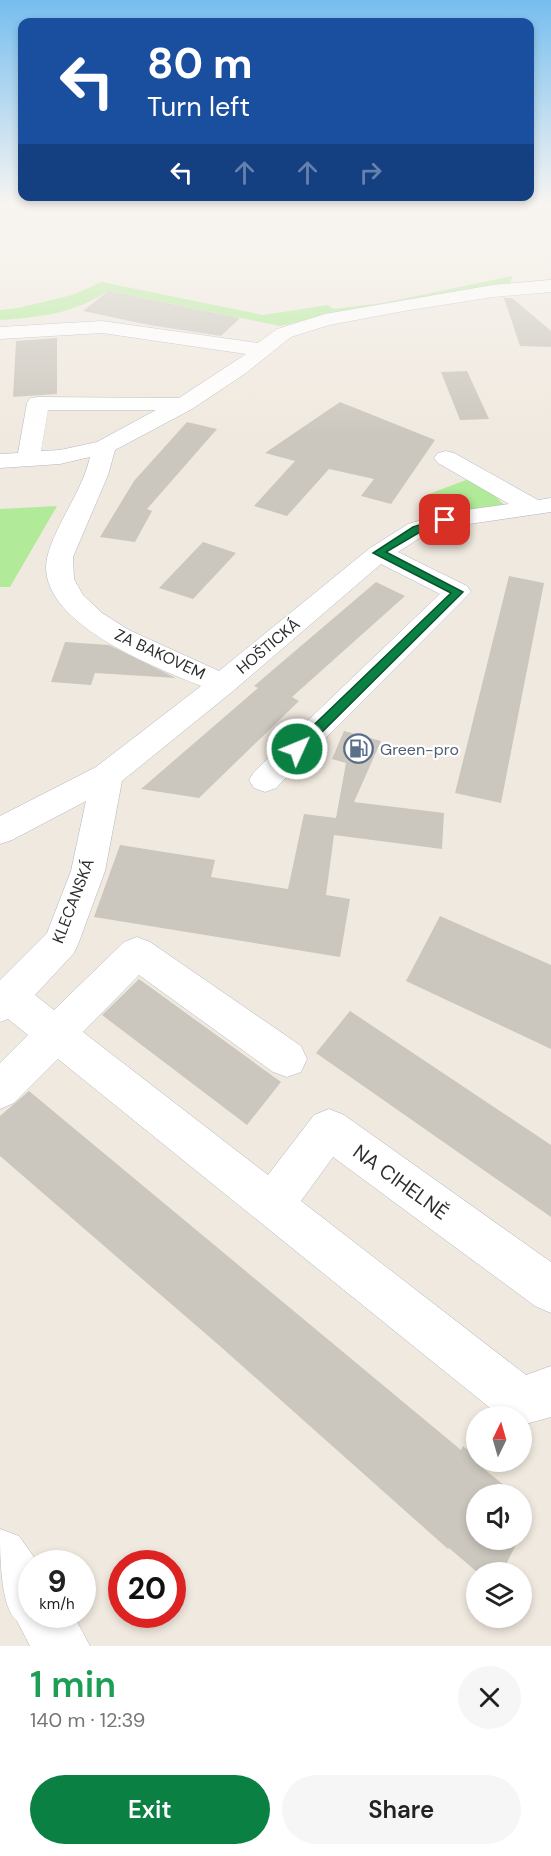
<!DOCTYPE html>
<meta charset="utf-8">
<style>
body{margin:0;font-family:"DM Sans",sans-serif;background:#f6f6f6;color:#222;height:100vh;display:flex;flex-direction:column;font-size:22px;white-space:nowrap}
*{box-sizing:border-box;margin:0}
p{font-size:20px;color:#767676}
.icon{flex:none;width:33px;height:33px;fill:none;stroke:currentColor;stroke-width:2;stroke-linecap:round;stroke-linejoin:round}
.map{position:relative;height:1646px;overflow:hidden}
.side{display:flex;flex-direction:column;background:#fff;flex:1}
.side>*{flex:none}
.hud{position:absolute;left:18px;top:18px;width:516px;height:183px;border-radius:12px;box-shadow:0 3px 9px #0003;background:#1a4fa0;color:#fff;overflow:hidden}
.needle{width:39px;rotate:5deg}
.fabs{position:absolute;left:466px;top:1406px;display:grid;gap:12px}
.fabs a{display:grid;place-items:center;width:66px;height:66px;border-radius:50%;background:#fff;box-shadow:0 3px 9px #0003;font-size:30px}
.speed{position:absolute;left:18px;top:1550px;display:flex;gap:12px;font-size:30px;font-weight:700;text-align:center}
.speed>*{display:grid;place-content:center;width:78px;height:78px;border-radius:50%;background:#fff;box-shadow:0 3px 9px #0003;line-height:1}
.speed small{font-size:15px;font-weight:400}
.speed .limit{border:9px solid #d22;background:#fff;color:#111}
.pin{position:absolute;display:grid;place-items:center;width:51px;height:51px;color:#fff;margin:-26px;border-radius:12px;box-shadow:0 3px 9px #0006}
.me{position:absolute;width:66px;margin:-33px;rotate:46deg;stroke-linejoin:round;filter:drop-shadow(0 0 4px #0008)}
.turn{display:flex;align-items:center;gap:21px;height:126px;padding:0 30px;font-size:27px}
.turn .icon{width:78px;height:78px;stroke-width:2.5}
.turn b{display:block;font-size:42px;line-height:51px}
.lanes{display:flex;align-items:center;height:57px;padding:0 30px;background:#0003;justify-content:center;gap:30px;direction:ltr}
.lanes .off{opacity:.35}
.round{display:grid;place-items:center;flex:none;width:63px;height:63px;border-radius:32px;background:#f6f6f6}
.headline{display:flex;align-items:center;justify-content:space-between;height:102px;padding:0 30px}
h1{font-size:36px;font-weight:600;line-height:45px;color:#1e9e55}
.cta{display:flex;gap:12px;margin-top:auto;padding:12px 30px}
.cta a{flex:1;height:69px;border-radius:36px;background:#0b8043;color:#fff;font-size:24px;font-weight:600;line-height:69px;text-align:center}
.cta a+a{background:#f6f6f6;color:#222}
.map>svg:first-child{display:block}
</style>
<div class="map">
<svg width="551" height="1646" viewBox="0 0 551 1646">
<rect width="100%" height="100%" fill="#f0e9df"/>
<g fill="#b1ea98">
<path d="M512 276 510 286 395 302 280 326 108 291C73 314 40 317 0 320V310L18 308 72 295 102 282 263 315 328 305 333 309 383 303Z"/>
<polygon points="466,480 485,486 504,505 424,516 429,494"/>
<polygon points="57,506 10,587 0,587 0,509"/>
</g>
<g fill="#cbc7be">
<polygon points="108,291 240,318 221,336 149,325 83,311"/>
<polygon points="504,298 512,298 551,331 551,347 520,346"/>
<polygon points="57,338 57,394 13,397 16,341"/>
<polygon points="467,371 489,419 460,420 441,372"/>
<polygon points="340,402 435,440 391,504 361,496 374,479 329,469 287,516 254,506 295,461 265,453"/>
<polygon points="187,422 217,429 147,509 152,511 135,542 100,537 134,481"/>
<polygon points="203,542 236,553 193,599 159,588"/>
<polygon points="509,576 544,583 501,803 455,793"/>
<polygon points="376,582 405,596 292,697 299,701 199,798 141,789 258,688 254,686"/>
<polygon points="65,642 109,645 176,678 95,673 91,685 51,682"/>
<polygon points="344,731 381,741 354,802 444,813 442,849 334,835 326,895 350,899 340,957 94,917 120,845 215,860 211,877 288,889 304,814 336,818 346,763 332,759"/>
<polygon points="440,916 551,965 551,1049 406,981"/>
<polygon points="139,979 281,1082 247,1125 102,1015"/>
<polygon points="350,1011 551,1145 551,1217 316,1053"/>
<polygon points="29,1091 461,1450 463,1446 477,1458 477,1461 481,1462 479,1465 515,1494 477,1494 477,1539 519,1539 502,1572 477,1572 449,1548 448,1549 221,1347 0,1156 0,1116"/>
</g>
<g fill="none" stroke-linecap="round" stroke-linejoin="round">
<defs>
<g id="minor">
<path d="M551 280V292L493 297 404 311 329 325 291 337 246 373 192 409 115 450 108 475 73 557 74 579 83 595 102 613 129 630 219 671 370 548 408 524 445 513 509 504 438 463 434 458 438 453 446 451 454 453 538 500 551 498V512L449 527 426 534 398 552 467 586 471 592 276 788 265 792 254 788 249 780 254 772 440 594 381 564 233 691 122 781 105 871 79 942 74 953 35 995 54 1010 124 942 137 937 150 942 301 1046 307 1059 301 1072 287 1077 273 1072 139 975 83 1032 268 1175 314 1115 329 1109 344 1115 551 1262V1313L535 1306 333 1157 301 1201 526 1375 551 1366V1417L522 1425V1416H500L58 1059 14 1103 0 1109V1063L28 1035 8 1019 0 1022V980L47 933 71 871 86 801 12 840 0 844V816L96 767 201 686C155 667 29 620 48 554 58 520 82 492 90 457L60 464 0 468V454L18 453 27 403 30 398 38 397 179 398 246 354 102 333 0 339V327L102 321 258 343 277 329 325 314 493 285ZM48 410H156L97 442 60 450 41 451Z"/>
<path d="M0 1529 19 1536 38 1563H32V1614H73L90 1646H30L17 1621C0 1607 0 1554 0 1529Z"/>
</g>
</defs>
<use href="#minor" stroke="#b3b5c2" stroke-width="1"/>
<use href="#minor" fill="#fff" fill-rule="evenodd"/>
</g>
<linearGradient id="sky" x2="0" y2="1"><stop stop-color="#76beef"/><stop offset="0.47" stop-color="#f8f5f1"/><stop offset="1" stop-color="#f8f5f1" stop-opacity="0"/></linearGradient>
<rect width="551" height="436" fill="url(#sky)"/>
<polygon fill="#0b8043" stroke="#07532c" stroke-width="1.5" points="445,517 450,520 448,522 420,532 386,552 463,592 302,752 293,752 291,749 293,745 451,593 373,553 413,527"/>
<defs>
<symbol id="fuel-ring" viewBox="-11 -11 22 22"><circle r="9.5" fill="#fff" stroke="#5c6f8a" stroke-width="1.5"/><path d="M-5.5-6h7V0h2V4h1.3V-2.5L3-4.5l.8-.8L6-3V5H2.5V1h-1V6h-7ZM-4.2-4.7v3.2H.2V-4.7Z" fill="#5c6f8a"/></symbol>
</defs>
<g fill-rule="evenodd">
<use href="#fuel-ring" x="342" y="732" width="33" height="33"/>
</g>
<g text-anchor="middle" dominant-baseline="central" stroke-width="4.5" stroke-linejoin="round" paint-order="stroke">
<g font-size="16" fill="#2e2e2e" stroke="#fff">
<text transform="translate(268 646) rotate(-40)">HOŠTICKÁ</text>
<text transform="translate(160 654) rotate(25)">ZA BAKOVEM</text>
<text transform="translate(73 901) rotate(-69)">KLECANSKÁ</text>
</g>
<g font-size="16" fill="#4e5e75" stroke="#fff" text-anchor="start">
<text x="380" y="749">Green-pro</text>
</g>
<g font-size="20" fill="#2e2e2e" stroke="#fff">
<text transform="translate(401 1182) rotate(36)">NA CIHELNĚ</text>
</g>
</g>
</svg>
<div class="fabs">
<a><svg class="needle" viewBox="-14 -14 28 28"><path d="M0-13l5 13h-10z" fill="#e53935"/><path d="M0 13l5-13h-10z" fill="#767676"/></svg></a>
<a><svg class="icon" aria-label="sound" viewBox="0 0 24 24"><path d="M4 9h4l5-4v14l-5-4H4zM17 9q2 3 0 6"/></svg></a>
<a><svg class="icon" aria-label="layers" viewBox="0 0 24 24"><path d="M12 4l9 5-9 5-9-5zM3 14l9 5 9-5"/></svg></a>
</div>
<div class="speed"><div>9<small>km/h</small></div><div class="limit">20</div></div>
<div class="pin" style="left:445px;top:520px;background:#d93025"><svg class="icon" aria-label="arrive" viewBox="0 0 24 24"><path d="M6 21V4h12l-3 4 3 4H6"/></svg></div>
<svg class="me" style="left:297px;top:749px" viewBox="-20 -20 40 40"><circle r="17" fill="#0b8043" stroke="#fff" stroke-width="3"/><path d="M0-11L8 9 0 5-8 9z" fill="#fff"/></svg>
<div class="hud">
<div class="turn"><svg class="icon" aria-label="left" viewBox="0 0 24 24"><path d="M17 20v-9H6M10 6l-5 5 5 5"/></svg><div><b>80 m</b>Turn left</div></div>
<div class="lanes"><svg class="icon" aria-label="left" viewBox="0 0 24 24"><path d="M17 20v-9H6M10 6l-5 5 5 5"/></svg><svg class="icon off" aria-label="ahead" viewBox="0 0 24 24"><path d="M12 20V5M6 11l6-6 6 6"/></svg><svg class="icon off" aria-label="ahead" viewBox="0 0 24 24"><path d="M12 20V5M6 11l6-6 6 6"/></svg><svg class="icon off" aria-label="right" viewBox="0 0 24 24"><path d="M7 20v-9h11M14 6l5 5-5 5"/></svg></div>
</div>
</div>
<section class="side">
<div class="headline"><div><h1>1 min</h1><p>140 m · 12:39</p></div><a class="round"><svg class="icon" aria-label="close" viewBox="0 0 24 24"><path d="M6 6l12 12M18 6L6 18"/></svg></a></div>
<div class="cta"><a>Exit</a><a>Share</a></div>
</section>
